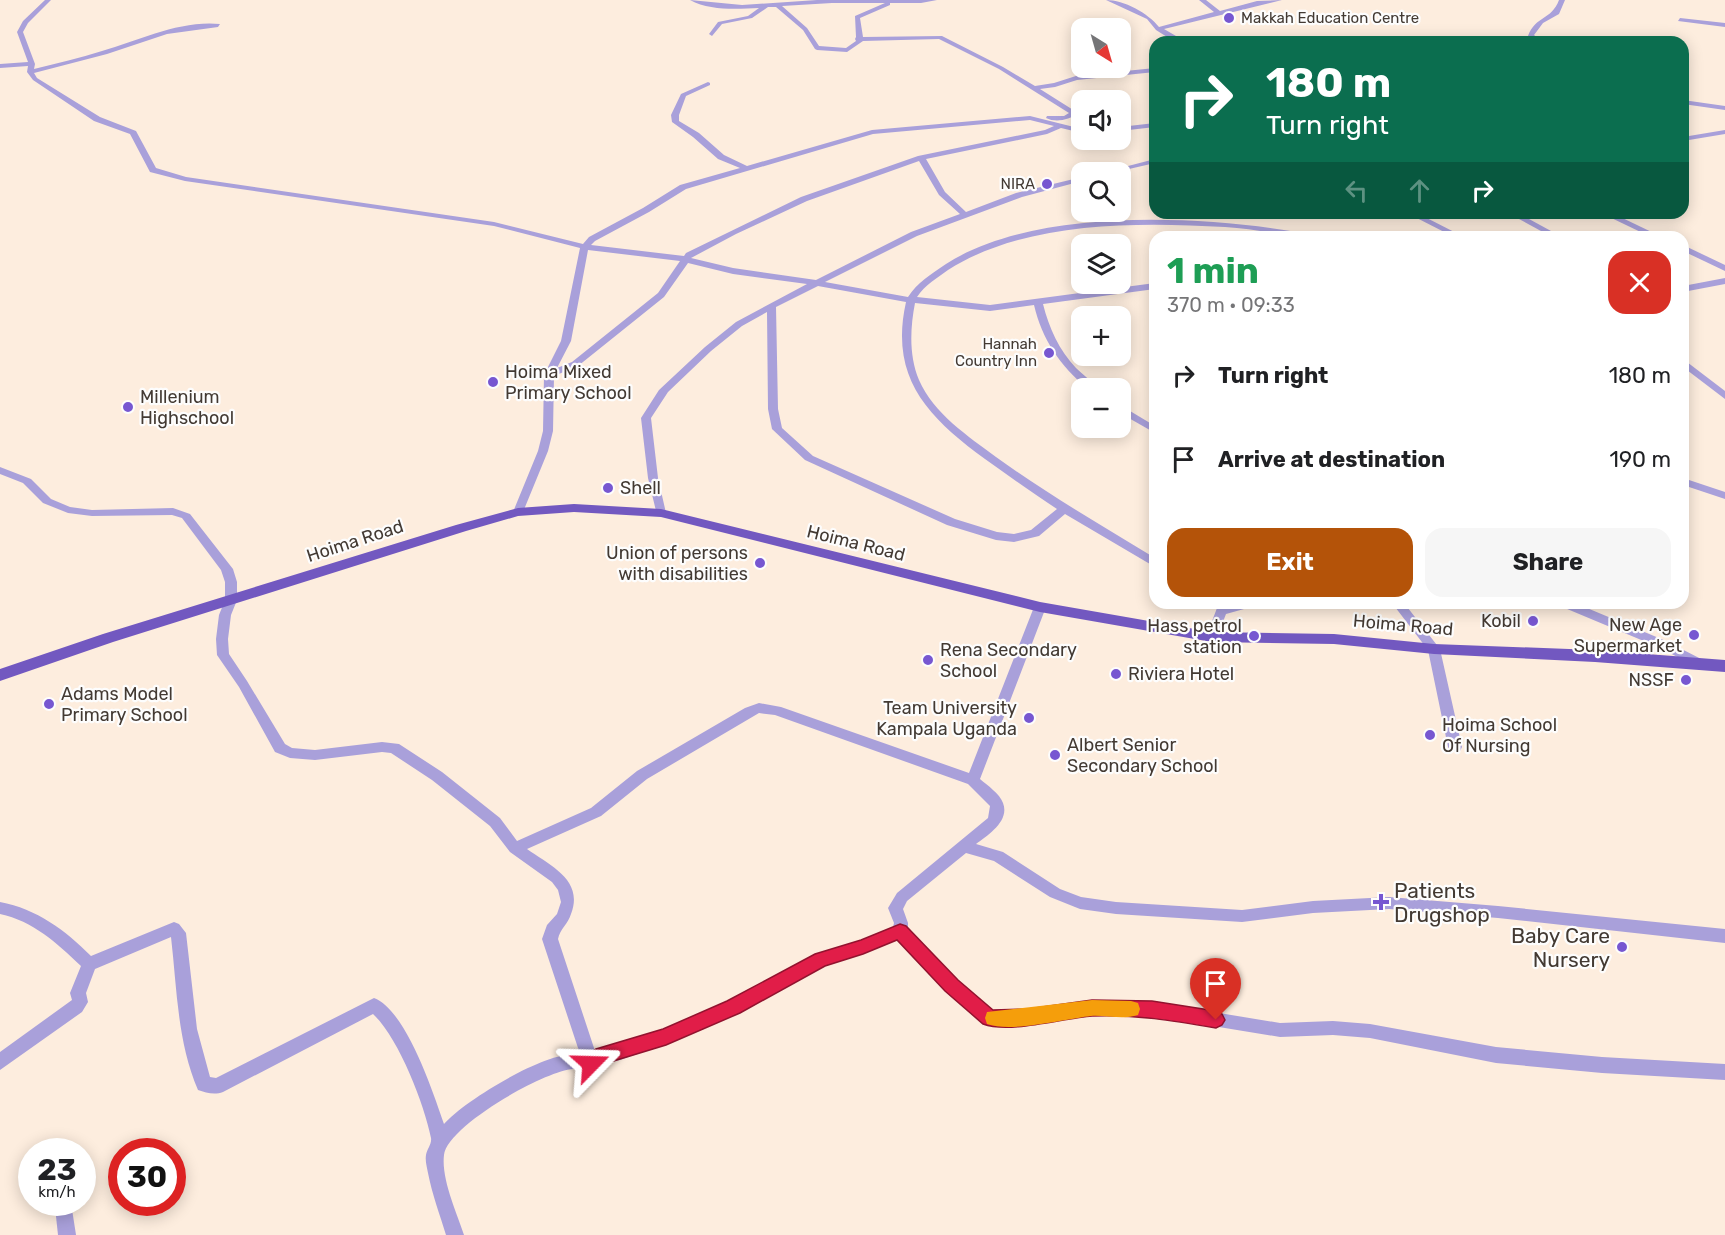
<!DOCTYPE html>
<meta charset="utf-8">
<style>
body{margin:0;font-family:Rubik,sans-serif;background:#f6f6f6;color:#202124;height:100vh;display:flex;flex-direction:column;font-size:22px;white-space:nowrap}
*{box-sizing:border-box;margin:0}
p{font-size:20px;color:#757577}
.icon{flex:none;width:33px;height:33px;fill:none;stroke:currentColor;stroke-width:2;stroke-linecap:round;stroke-linejoin:round}
.map{position:relative;flex:1;overflow:hidden}
.sheet{position:absolute;left:1149px;top:231px;width:540px;height:378px;display:flex;flex-direction:column;background:#fff;border-radius:18px;box-shadow:0 3px 15px #0003}
.sheet>*{flex:none}
.guide{position:absolute;left:1149px;top:36px;width:540px;height:183px;border-radius:18px;box-shadow:0 3px 15px #0003;background:#0b6e4f;color:#fff;overflow:hidden}
.needle{width:39px;rotate:143deg}
.controls{position:absolute;left:1071px;top:18px;display:grid;gap:12px}
.controls a{display:grid;place-items:center;width:60px;height:60px;border-radius:12px;background:#fff;box-shadow:0 3px 15px #0003;font-size:30px}
.speed{position:absolute;left:18px;top:1138px;display:flex;gap:12px;font-size:30px;font-weight:700;text-align:center}
.speed>*{display:grid;place-content:center;width:78px;height:78px;border-radius:50%;background:#fff;box-shadow:0 3px 15px #0003;line-height:1}
.speed small{font-size:15px;font-weight:400}
.speed .limit{border:9px solid #d22;background:#fff;color:#111}
.pin{position:absolute;display:grid;place-items:center;width:51px;height:51px;color:#fff;margin:-62px -26px;border-radius:50% 50% 50% 0;rotate:-45deg;box-shadow:0 0 6px #0007}
.pin .icon{rotate:45deg}
.me{position:absolute;width:66px;margin:-33px;rotate:68deg;stroke-linejoin:round;filter:drop-shadow(0 0 4px #0008)}
.turn{display:flex;align-items:center;gap:21px;height:126px;padding:0 18px;font-size:27px}
.turn .icon{width:78px;height:78px;stroke-width:2.5}
.turn b{display:block;font-size:42px;line-height:51px}
.lanes{display:flex;align-items:center;height:57px;padding:0 18px;background:#0003;justify-content:center;gap:30px;direction:ltr}
.lanes .off{opacity:.35}
.round{display:grid;place-items:center;flex:none;width:63px;height:63px;border-radius:18px;background:#f6f6f6}
.headline{display:flex;align-items:center;justify-content:space-between;height:102px;padding:0 18px}
h1{font-size:36px;font-weight:700;line-height:45px;color:#1e9e55}
.cta{display:flex;gap:12px;margin-top:auto;padding:12px 18px}
.cta a{flex:1;height:69px;border-radius:18px;background:#b45309;color:#fff;font-size:24px;font-weight:700;line-height:69px;text-align:center}
.cta a+a{background:#f6f6f6;color:#202124}
ul{padding:0;list-style:none}
li{display:flex;align-items:center;gap:18px;height:84px;padding:0 18px}
li div{flex:1}
li b{display:block;font-size:22px}
li em{font-style:normal}
.map>svg:first-child{display:block}
</style>
<div class="map">
<svg width="1725" height="1235" viewBox="0 0 1725 1235">
<rect width="100%" height="100%" fill="#fdedde"/>
<g fill="none" stroke-linecap="round" stroke-linejoin="round">
<g fill="#a9a0da" fill-rule="evenodd">
<path d="M45 0H51L28 23 23 32 35 64 34 69C57 63 80 58 102 51 140 40 180 20 220 24L218 27 167 34 107 54 34 73 37 78 100 117 136 131 156 168 186 177 494 222 583 244 589 237 643 208 680 185 740 168 718 159 693 137 672 122 671 115 681 94 708 82 710 83V85L686 96 679 115V121L699 133 724 155 747 166 872 130 1030 116 1082 129V133L1061 128 1047 134 926 159 945 192 966 212 1016 193 1082 177V181L1022 197 917 236 825 282 908 297C917 283 931 274 946 264 1038 205 1211 216 1316 235L1320 237C1288 237 1257 229 1225 227 1136 222 1025 221 948 270 937 278 925 285 917 297L990 305 1155 283V289L1043 304C1049 328 1059 350 1076 368 1083 375 1092 381 1097 388H1087C1060 366 1042 339 1034 305L990 311 915 303C910 329 909 356 919 380 934 414 968 436 996 457 1047 494 1101 525 1155 558V567L1065 514 1039 536 1014 542 996 540 947 525 805 460 772 429 768 409 767 312 742 326 711 351 668 392 651 418 658 478 666 513 665 515H657L648 478 641 418 659 390 705 347 736 322 807 284 733 274 688 263 664 297 578 366 554 376 553 431 548 451 523 512 518 515 513 512 538 451 543 431 544 375 561 341 580 248 494 226 185 181 150 172 130 134 94 121 33 80 27 72 28 66 0 68V64L28 62 17 32 23 21ZM1030 120 1054 126 1045 130 918 156 801 197 686 253 684 256 591 245 595 241 649 212 686 189 873 134ZM919 161 939 195 960 214 911 232 816 280 733 268 691 258 736 234 807 201ZM588 250 680 261 658 293 572 362 557 368 571 341ZM818 286 906 302C889 378 928 417 985 459 1009 476 1032 493 1057 509L1031 530 1014 534 997 532 955 519 813 456 782 428 778 409 776 307Z"/>
<path d="M690 0 742 5 817 0H937L921 3H890V5L860 18 863 37 942 36 1003 67 1035 86 1054 83 1076 76 1155 68V72L1077 80 1055 87 1040 89 1078 113C1069 120 1056 123 1046 118L1047 116H1064L1069 113 999 69 939 39 863 41 847 52 817 50 815 49 803 30 776 7H768L752 18 722 24 712 36 709 34 718 22 748 16 759 8C737 9 710 11 690 0ZM832 3H885L855 16 856 37 855 39 856 41 846 48 819 46 807 28 782 6Z"/>
<path d="M1106 0C1124 0 1148 13 1159 27L1214 12 1199 0H1206L1220 11 1257 1 1282 0 1164 29 1176 36 1182 42H1175L1156 30 1147 19Z"/>
<path d="M1559 0H1565L1559 14 1543 23 1534 35 1542 42H1535L1528 36C1536 15 1551 21 1559 0Z"/>
<polygon points="1680,18 1725,23 1725,27 1678,21"/>
<polygon points="1683,100 1725,106 1725,110 1683,104"/>
<polygon points="1155,123 1155,127 1120,131 1120,127"/>
<polygon points="1725,130 1725,134 1683,141 1683,137"/>
<polygon points="1155,159 1155,163 1116,172 1105,172"/>
<polygon points="1407,213 1417,213 1464,237 1454,237"/>
<polygon points="1508,213 1518,213 1562,237 1552,237"/>
<polygon points="1601,213 1612,213 1662,237 1651,237"/>
<polygon points="1683,245 1725,265 1725,271 1683,251"/>
<polygon points="1725,278 1725,284 1683,292 1683,286"/>
<polygon points="1683,359 1725,391 1725,399 1683,367"/>
<polygon points="1120,405 1155,426 1155,433 1120,413"/>
<path d="M0 467 31 479 51 499 70 507 92 510 173 508 190 514 233 569 237 582V600L231 615 228 639 229 654 247 681 285 744 292 748 315 750 382 742 399 744 442 772 500 818 517 841 591 808 637 771 745 708 759 703 781 707 969 773 1034 607 1040 603 1044 604 1046 607 980 779C987 785 1000 794 1003 803 1010 821 988 835 976 844L1003 852 1060 889 1081 897 1116 902 1242 910 1313 901 1389 897 1498 906 1725 929V943L1498 918 1389 909 1313 913 1242 922 1116 914 1080 909 1050 897 994 861 966 853 907 901 903 909 908 923V929L957 981 992 1011 1028 1010 1092 1001 1152 1002 1280 1023 1333 1021 1370 1024 1496 1047 1602 1057 1725 1064V1080L1602 1073 1496 1063 1370 1038 1333 1035 1280 1037 1152 1016 1092 1015 1028 1024 989 1025 983 1023 945 991 898 939 863 954 825 965 740 1012 666 1044 620 1060 607 1062 591 1072C585 1071 579 1068 573 1069 544 1071 447 1126 444 1155 441 1179 457 1213 464 1235H446C440 1215 432 1194 428 1173 427 1167 425 1161 426 1155 427 1149 432 1144 431 1138 424 1103 398 1037 373 1014L223 1092C215 1095 206 1093 198 1090 177 1041 177 988 171 937L95 969 86 993 88 1002 82 1012 0 1070V1052L72 1000 70 993 81 966C57 943 33 921 0 914V902C37 909 65 930 91 956L174 922 179 924 186 933 197 1029 210 1077 216 1078 374 998C406 1010 433 1092 444 1124 465 1100 547 1050 580 1054L542 939 547 925 557 914 561 902 558 890 552 882 510 852 490 826 432 780 391 753 382 752 315 760 290 758 275 752 239 687 217 655 216 639 219 615 225 600V582L221 570 182 518 172 515 92 516 68 513 43 503 23 483 0 474ZM759 713 775 715 968 784 990 806 988 818 897 893 888 908 894 923 893 927 861 941 816 954 728 1002 663 1029 595 1051 558 939C560 929 568 924 571 914 584 880 551 866 527 849L601 816 647 779Z"/>
<polygon points="1683,478 1725,492 1725,499 1683,485"/>
<polygon points="1236,603 1250,603 1244,609 1226,614 1216,640 1208,640 1206,637 1217,608"/>
<polygon points="1392,603 1404,603 1440,649 1462,747 1460,751 1450,751 1448,747 1428,650"/>
<polygon points="1558,603 1575,603 1666,641 1705,661 1707,664 1705,667 1697,667 1658,647 1560,606"/>
<polygon points="57,1203 71,1203 76,1235 58,1235 55,1207"/>
</g>
<polygon fill="#7258c0" fill-rule="evenodd" points="574,504 661,509 1040,602 1212,632 1334,634 1434,644 1595,650 1725,660 1725,672 1595,662 1434,654 1334,644 1212,642 1040,612 661,517 574,512 518,516 466,531 113,642 0,681 0,669 103,634 456,525 518,508"/>
</g>
<path fill="#e11d48" stroke="#92132f" stroke-width="1.5" d="M900 924 906 926 958 980 993 1010 1028 1009 1092 1000 1152 1001 1216 1011 1222 1014 1225 1020 1222 1025 1216 1028C1175 1021 1134 1014 1092 1016 1063 1018 1010 1034 983 1024L945 991 897 940 863 954 825 966 740 1013 666 1045 607 1063 591 1072 585 1070 582 1064 585 1057 596 1049 663 1029 727 1001 815 954 861 940Z"/>
<path fill="#f59e0b" d="M1092 1000 1131 1001 1138 1003 1140 1009 1138 1015C1123 1020 1106 1015 1091 1016 1064 1019 1012 1033 987 1024L985 1018 987 1012Z"/>
<g fill="#7757d1" stroke="#fdfdfd" stroke-width="2">
<circle cx="1229" cy="18" r="6"/>
<circle cx="1047" cy="184" r="6"/>
<circle cx="1049" cy="353" r="6"/>
<circle cx="493" cy="382" r="6"/>
<circle cx="128" cy="407" r="6"/>
<circle cx="608" cy="488" r="6"/>
<circle cx="760" cy="563" r="6"/>
<circle cx="1533" cy="621" r="6"/>
<circle cx="1694" cy="635" r="6"/>
<circle cx="1254" cy="636" r="6"/>
<circle cx="928" cy="660" r="6"/>
<circle cx="1116" cy="674" r="6"/>
<circle cx="1686" cy="680" r="6"/>
<circle cx="49" cy="704" r="6"/>
<circle cx="1029" cy="718" r="6"/>
<circle cx="1430" cy="735" r="6"/>
<circle cx="1055" cy="755" r="6"/>
<path d="M1378 893h6v6h6v6h-6v6h-6v-6h-6v-6h6z"/>
<circle cx="1622" cy="947" r="6"/>
</g>
<g text-anchor="middle" dominant-baseline="central" stroke-width="4.5" stroke-linejoin="round" paint-order="stroke">
<g font-size="15" fill="#433a33" stroke="#fdfdfd" text-anchor="end">
<text x="1241" y="18" text-anchor="start">Makkah Education Centre</text>
<text x="1035" y="184">NIRA</text>
<text x="1037" y="344">Hannah<tspan x="1037" dy="17">Country Inn</tspan></text>
</g>
<g font-size="18" fill="#433a33" stroke="#fdfdfd" text-anchor="start">
<text x="505" y="372">Hoima Mixed<tspan x="505" dy="21">Primary School</tspan></text>
<text x="140" y="397">Millenium<tspan x="140" dy="21">Highschool</tspan></text>
<text x="620" y="488">Shell</text>
<text x="748" y="553" text-anchor="end">Union of persons<tspan x="748" dy="21">with disabilities</tspan></text>
<text x="1521" y="621" text-anchor="end">Kobil</text>
<text x="1682" y="625" text-anchor="end">New Age<tspan x="1682" dy="21">Supermarket</tspan></text>
<text x="1242" y="626" text-anchor="end">Hass petrol<tspan x="1242" dy="21">station</tspan></text>
<text x="940" y="650">Rena Secondary<tspan x="940" dy="21">School</tspan></text>
<text x="1128" y="674">Riviera Hotel</text>
<text x="1674" y="680" text-anchor="end">NSSF</text>
<text x="61" y="694">Adams Model<tspan x="61" dy="21">Primary School</tspan></text>
<text x="1017" y="708" text-anchor="end">Team University<tspan x="1017" dy="21">Kampala Uganda</tspan></text>
<text x="1442" y="725">Hoima School<tspan x="1442" dy="21">Of Nursing</tspan></text>
<text x="1067" y="745">Albert Senior<tspan x="1067" dy="21">Secondary School</tspan></text>
</g>
<g font-size="18" fill="#433a33" stroke="#fdfdfd">
<text transform="translate(355 541) rotate(-18)">Hoima Road</text>
<text transform="translate(856 543) rotate(14)">Hoima Road</text>
<text transform="translate(1403 625) rotate(5)">Hoima Road</text>
</g>
<g font-size="21" fill="#433a33" stroke="#fdfdfd" text-anchor="start">
<text x="1394" y="890">Patients<tspan x="1394" dy="24">Drugshop</tspan></text>
<text x="1610" y="935" text-anchor="end">Baby Care<tspan x="1610" dy="24">Nursery</tspan></text>
</g>
</g>
</svg>
<div class="controls">
<a><svg class="needle" viewBox="-14 -14 28 28"><path d="M0-13l5 13h-10z" fill="#e53935"/><path d="M0 13l5-13h-10z" fill="#757577"/></svg></a>
<a><svg class="icon" aria-label="sound" viewBox="0 0 24 24"><path d="M4 9h4l5-4v14l-5-4H4zM17 9q2 3 0 6"/></svg></a>
<a><svg class="icon" aria-label="search" viewBox="0 0 24 24"><circle cx="10" cy="10" r="6"/><path d="M15 15l6 6"/></svg></a>
<a><svg class="icon" aria-label="layers" viewBox="0 0 24 24"><path d="M12 4l9 5-9 5-9-5zM3 14l9 5 9-5"/></svg></a>
<a>+</a>
<a>−</a>
</div>
<div class="speed"><div>23<small>km/h</small></div><div class="limit">30</div></div>
<div class="pin" style="left:1216px;top:1020px;background:#d93025"><svg class="icon" aria-label="arrive" viewBox="0 0 24 24"><path d="M6 21V4h12l-3 4 3 4H6"/></svg></div>
<svg class="me" style="left:591px;top:1064px" viewBox="-20 -20 40 40"><path d="M0-17L14 15 0 8-14 15z" fill="#e11d48" stroke="#fff" stroke-width="4"/></svg>
<div class="guide">
<div class="turn"><svg class="icon" aria-label="right" viewBox="0 0 24 24"><path d="M7 20v-9h11M14 6l5 5-5 5"/></svg><div><b>180 m</b>Turn right</div></div>
<div class="lanes"><svg class="icon off" aria-label="left" viewBox="0 0 24 24"><path d="M17 20v-9H6M10 6l-5 5 5 5"/></svg><svg class="icon off" aria-label="ahead" viewBox="0 0 24 24"><path d="M12 20V5M6 11l6-6 6 6"/></svg><svg class="icon" aria-label="right" viewBox="0 0 24 24"><path d="M7 20v-9h11M14 6l5 5-5 5"/></svg></div>
</div>
<section class="sheet">
<div class="headline"><div><h1>1 min</h1><p>370 m · 09:33</p></div><a class="round" style="background:#d93025;color:#fff"><svg class="icon" aria-label="close" viewBox="0 0 24 24"><path d="M6 6l12 12M18 6L6 18"/></svg></a></div>
<ul>
<li><svg class="icon" aria-label="right" viewBox="0 0 24 24"><path d="M7 20v-9h11M14 6l5 5-5 5"/></svg><div><b>Turn right</b></div><em>180 m</em></li>
<li><svg class="icon" aria-label="arrive" viewBox="0 0 24 24"><path d="M6 21V4h12l-3 4 3 4H6"/></svg><div><b>Arrive at destination</b></div><em>190 m</em></li>
</ul>
<div class="cta"><a>Exit</a><a>Share</a></div>
</section>
</div>
